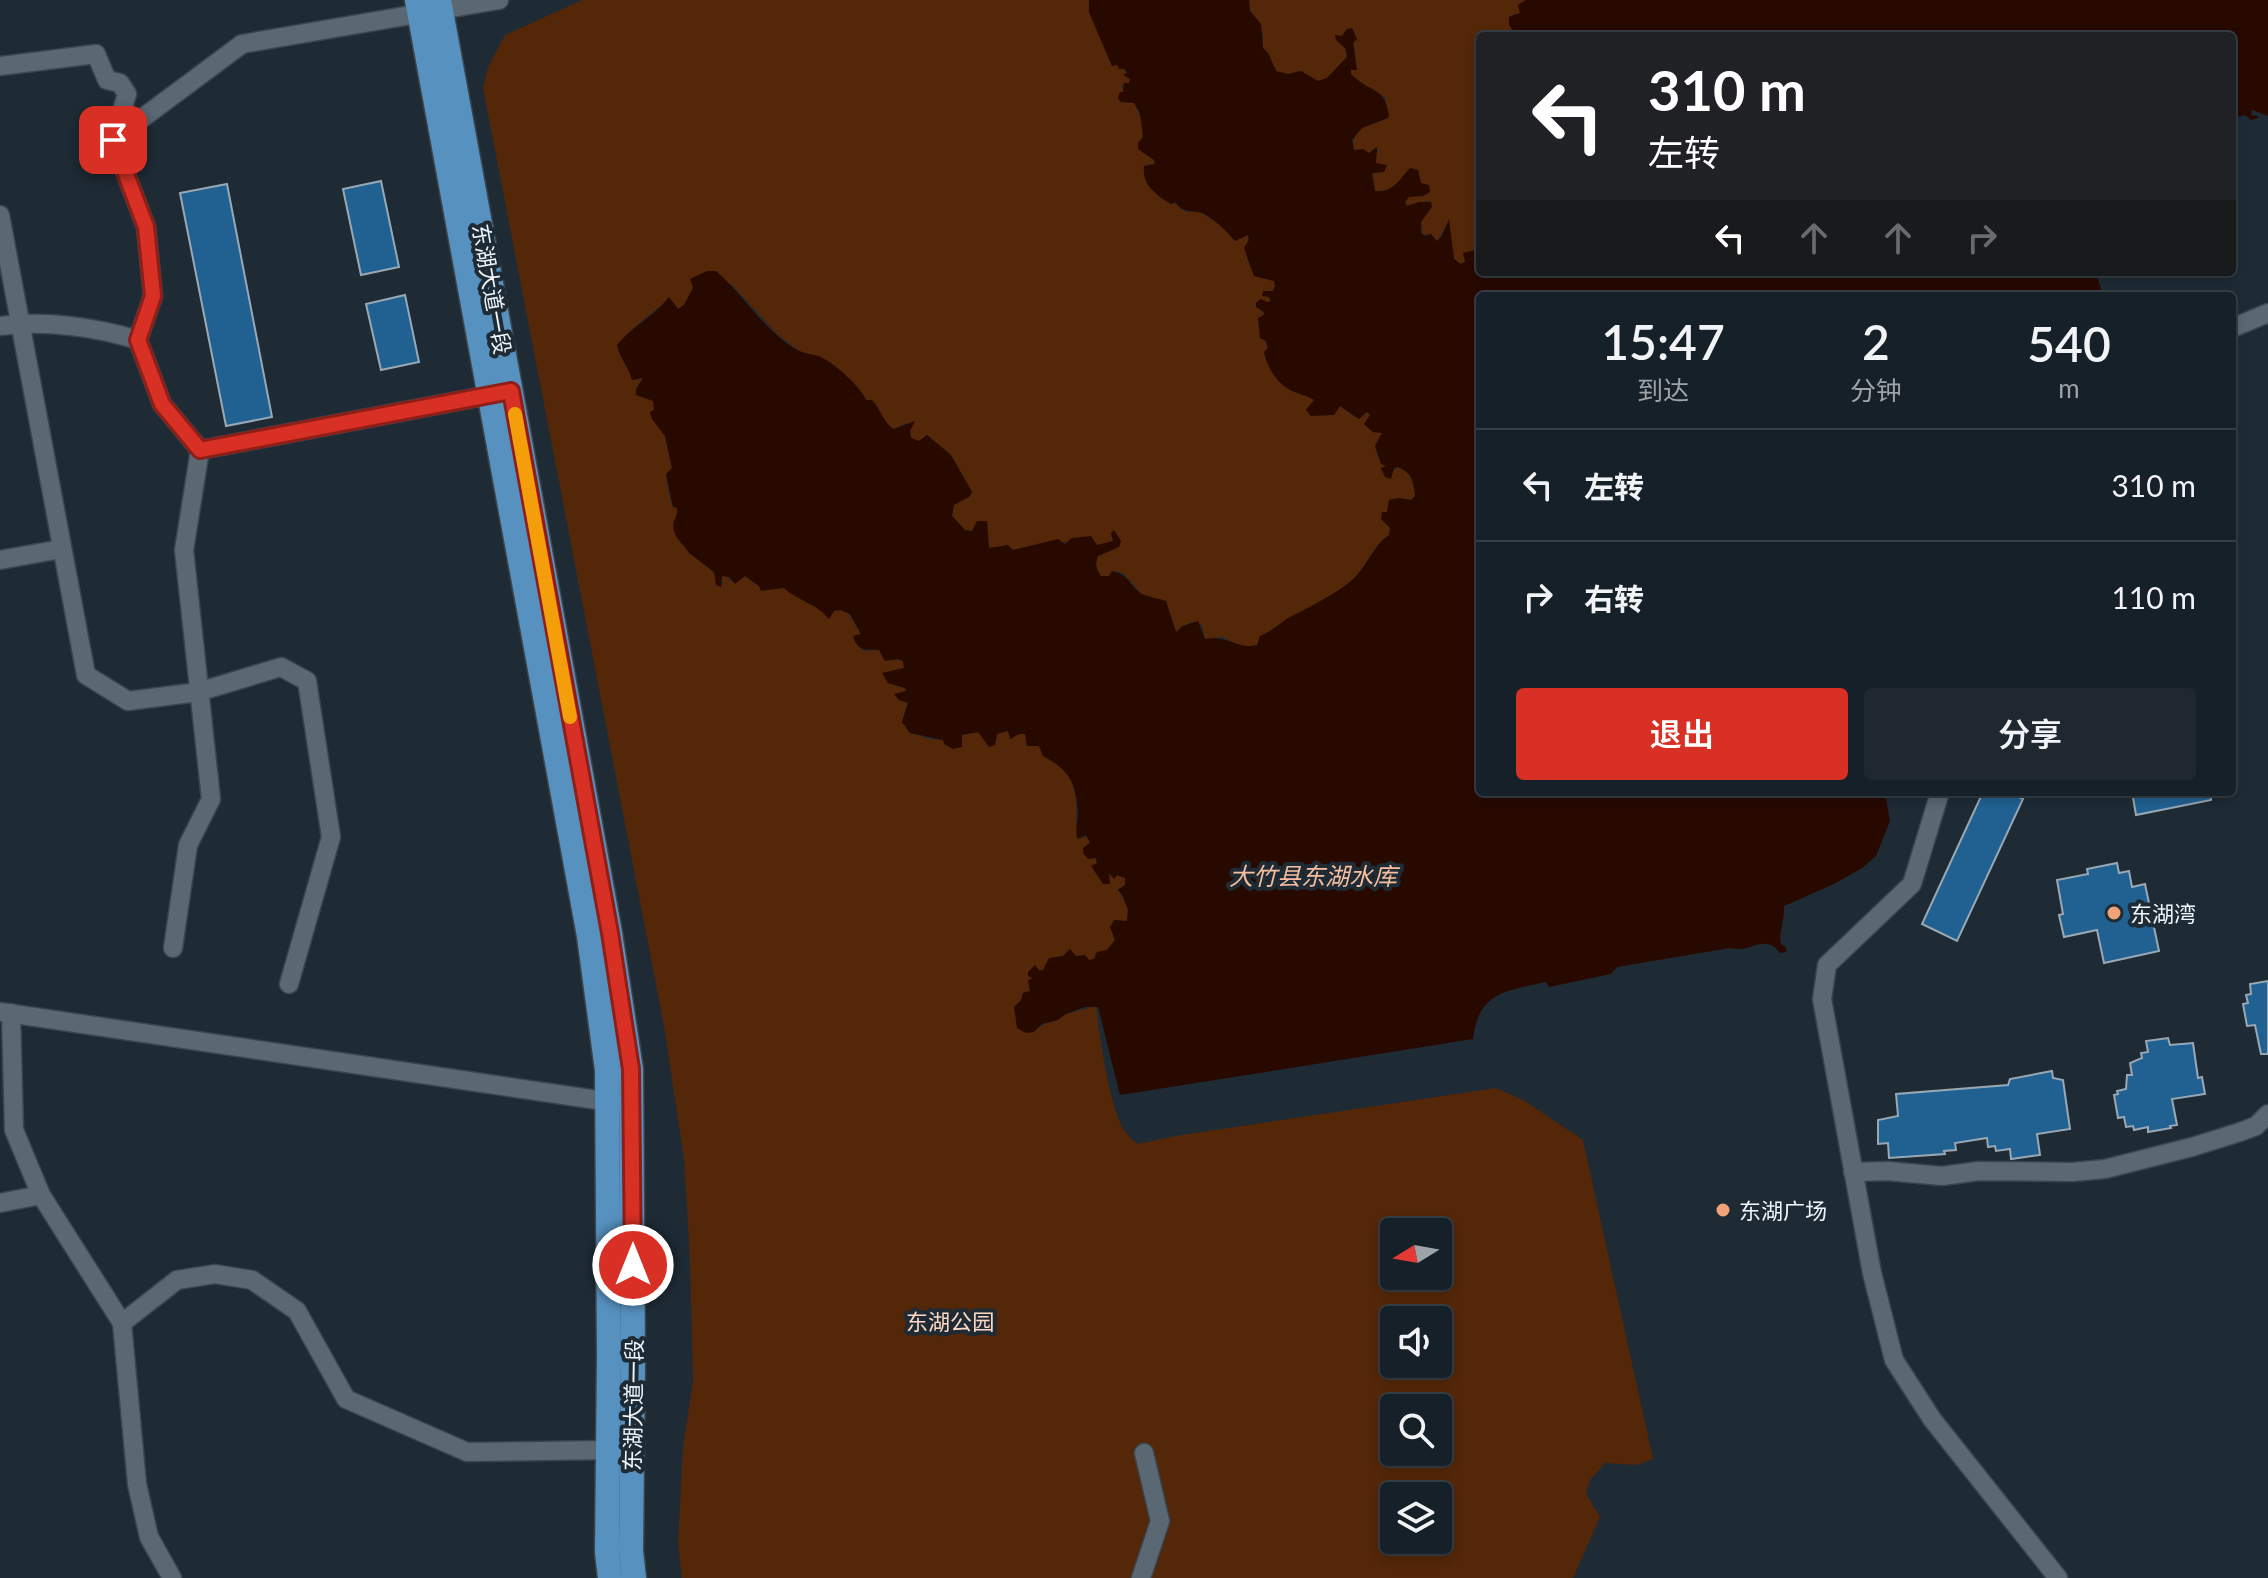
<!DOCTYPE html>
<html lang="zh">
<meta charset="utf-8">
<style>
body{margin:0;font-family:Lato,"Noto Sans SC",sans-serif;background:#1f2830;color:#f1f3f6;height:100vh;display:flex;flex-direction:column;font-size:30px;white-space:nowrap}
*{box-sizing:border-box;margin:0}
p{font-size:26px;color:#9ea3a8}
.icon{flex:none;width:44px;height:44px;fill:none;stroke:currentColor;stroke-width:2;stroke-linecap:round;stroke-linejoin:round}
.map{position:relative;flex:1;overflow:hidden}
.drawer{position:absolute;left:1476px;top:292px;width:760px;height:504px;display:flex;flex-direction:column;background:#162028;border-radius:8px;box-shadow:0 4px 12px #0003,0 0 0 2px #353e45}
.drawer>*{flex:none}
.banner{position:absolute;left:1476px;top:32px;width:760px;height:244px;border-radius:8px;box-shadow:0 4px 12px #0003,0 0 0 2px #353e45;background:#202124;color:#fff;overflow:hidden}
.needle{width:52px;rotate:259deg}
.controls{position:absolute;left:1380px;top:1218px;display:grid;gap:16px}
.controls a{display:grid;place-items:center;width:72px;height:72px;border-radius:8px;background:#162028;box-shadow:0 4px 12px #0003,0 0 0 2px #353e45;font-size:40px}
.pin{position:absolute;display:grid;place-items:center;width:68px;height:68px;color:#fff;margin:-34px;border-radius:16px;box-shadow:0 4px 12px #0006}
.me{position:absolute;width:88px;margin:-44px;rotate:0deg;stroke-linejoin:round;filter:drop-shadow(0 0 6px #0008)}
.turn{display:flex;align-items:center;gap:28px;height:168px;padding:0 40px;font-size:36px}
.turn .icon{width:104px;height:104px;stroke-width:2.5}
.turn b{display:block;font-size:56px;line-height:68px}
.lanes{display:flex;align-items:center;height:76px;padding:0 40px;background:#0003;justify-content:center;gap:40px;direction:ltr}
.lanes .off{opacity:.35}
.eta{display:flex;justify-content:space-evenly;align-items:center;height:136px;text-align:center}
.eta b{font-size:48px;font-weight:600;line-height:56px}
.button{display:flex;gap:16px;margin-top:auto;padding:16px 40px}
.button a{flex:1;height:92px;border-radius:8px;background:#d93025;color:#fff;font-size:32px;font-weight:600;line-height:92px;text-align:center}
.button a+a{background:#1f2830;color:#f1f3f6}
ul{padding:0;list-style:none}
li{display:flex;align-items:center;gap:24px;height:112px;padding:0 40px;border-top:2px solid #353e45}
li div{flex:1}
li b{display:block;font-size:30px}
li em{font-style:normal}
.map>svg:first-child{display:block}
</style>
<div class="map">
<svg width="2268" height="1578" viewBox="0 0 2268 1578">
<rect width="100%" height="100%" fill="#1e2b35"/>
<g fill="#532708" fill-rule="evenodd">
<path d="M582 0H1089V12L1112 66 1117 64C1124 69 1129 74 1130 83H1124L1122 86 1126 102H1134L1142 121 1143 151 1154 160 1155 165 1148 164 1158 196 1171 204H1179V208L1187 212 1198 211 1242 237 1248 235 1247 259 1254 275 1274 281 1275 285 1272 292 1264 291 1271 301 1267 302 1261 299V310L1264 315 1258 318 1260 338 1265 340C1272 360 1268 378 1290 390 1298 394 1307 395 1314 400L1315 415H1334L1340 406 1355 417H1362L1367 412 1370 415 1364 424 1373 432 1382 433 1375 446 1378 458 1386 466 1381 469 1385 477 1398 467C1412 473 1413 482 1415 496L1411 500 1401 498 1388 505 1386 523 1390 528 1389 535C1371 547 1366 570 1349 583 1337 591 1325 600 1312 607 1292 618 1271 625 1257 645L1243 647 1222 637 1205 639 1202 625 1192 622 1181 627 1176 632 1166 601 1143 596 1125 575 1117 571 1109 576H1101L1095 563 1098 556 1113 550 1114 537 1110 544 1097 546 1055 541 1013 550 1008 545 989 548 987 521 972 531 965 530 952 516 954 504 969 497 972 492 951 455 927 435 919 441 910 438 911 427 907 423 894 429 889 427 854 384 822 358 799 351 778 335 731 284 693 288 684 305 678 309 668 298C659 311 613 337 619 353 619 355 633 376 635 380L643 378 637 387 643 396 654 400V410L650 413 665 436 672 468 666 479 672 506 677 508C679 518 672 522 675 532 681 550 699 556 711 570 715 574 717 581 720 587L723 583 721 576H727L730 581 745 576 759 586 784 587 819 607 829 618 834 611 840 610 849 614 861 635 854 636 863 651 879 650 891 659 903 661 904 668 898 671 888 683 905 688 906 691 896 694 908 703 903 717 908 732 930 739 943 740 951 747H962V735L978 732 995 745 997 733 1008 731 1011 739 1019 734H1026L1027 746H1039C1041 749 1042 753 1045 756 1051 763 1060 762 1066 771 1082 796 1073 815 1078 839L1089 836 1090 843 1085 846 1096 858 1097 872 1103 884 1110 883 1108 874 1110 873 1125 878V885L1118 889 1128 909 1127 922 1114 920 1112 931 1115 940 1107 950 1095 954 1094 959 1089 961 1084 955 1076 956 1066 951 1063 956 1049 958 1044 970H1039L1035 966 1029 971 1033 977 1029 981 1030 991 1023 993 1021 1001 1039 1027 1066 1014 1096 1006C1099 1034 1110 1109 1124 1130 1127 1135 1133 1140 1137 1144L1181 1135 1496 1088 1525 1101 1583 1140 1653 1459 1637 1465 1605 1463 1590 1480 1586 1494 1600 1517 1573 1578H682L678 1544 683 1447 693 1381 690 1260 684 1159 664 1026 483 88 488 67 505 35ZM1394 1232H1438V1276H1394ZM1394 1320H1438V1364H1394ZM1394 1408H1438V1452H1394ZM1394 1496H1438V1540H1394Z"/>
<path d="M1249 0H1526L1523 3 1520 13 1512 15 1509 25 1517 36H1480V258L1477 253 1461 265 1454 259 1449 221 1437 241 1431 234 1423 235 1421 222 1431 202 1426 201 1407 206 1405 201 1409 196 1428 194 1422 184 1406 172C1400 185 1390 192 1375 191L1372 173H1379L1375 159 1378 150 1376 147 1369 153 1354 150C1350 127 1370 124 1388 118L1385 97 1369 89 1351 74V70L1357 69 1352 28 1347 29 1342 36 1347 57 1327 78 1318 81 1297 71C1290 76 1284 74 1276 71L1268 53 1263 49V34L1250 11Z"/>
</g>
<g fill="#270900">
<path d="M1089 0H1249L1250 11 1261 24 1263 48 1268 53 1276 71 1288 74 1301 71 1318 81 1327 78 1347 57 1346 49 1336 40 1335 35 1342 36 1347 29 1352 28 1357 39 1353 43 1357 70H1351V74C1369 93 1384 85 1389 115L1388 118 1362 128 1352 140 1354 150 1363 149 1369 153 1377 147 1376 163 1387 165 1384 172 1372 173 1375 191C1393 193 1399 180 1410 168L1418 170 1421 183 1429 185 1430 192 1423 196 1409 197 1405 202 1407 206 1419 202H1431L1432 207 1421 222V233L1425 236 1431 234 1437 241 1442 236 1449 219 1454 259 1461 264 1465 262 1463 253 1475 250 1480 258V272H2096L2103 296H1480V792H1885L1890 821 1876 856 1862 868 1834 884 1784 906C1785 919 1778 935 1781 944L1786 947V952L1780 953C1764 932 1750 954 1730 948L1617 967 1611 974 1549 987 1546 982C1506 991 1479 991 1473 1039L1120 1095 1098 1007H1085L1066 1014 1058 1020 1042 1024 1034 1032 1026 1033 1017 1028 1014 1007 1021 1000 1023 993 1030 991 1028 980 1033 978 1028 976V972L1035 965 1039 970H1043L1049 958 1063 956 1070 949 1076 956 1085 955 1089 960 1094 959 1097 952 1107 950 1115 940 1110 927 1114 920 1127 921 1128 910 1123 896 1118 890 1125 885V878L1117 875 1114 879 1109 873 1110 884H1103L1091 866 1097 863 1096 858 1088 859 1083 853V848L1090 843 1086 835 1078 839 1077 837C1075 828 1078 821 1078 812 1076 782 1069 770 1043 756L1039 746H1027L1025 734H1019L1010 739 1008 731 997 734 995 745 989 747 978 732 962 735V747L953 749 944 744 943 740 910 733 902 722 908 703 899 700 894 694 906 691 905 688 888 683 882 673 904 668 903 661 898 659 885 661 879 650C865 649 858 652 853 636L861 634 850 614 840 610 834 611 829 619C816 603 798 601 784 588L761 591 759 586 745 576 735 584 729 577 722 576 721 587 716 585 714 572 689 553C684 544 670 535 674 521 676 516 678 513 677 508L673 507 666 474 672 468 665 436 652 419 650 412 654 410 653 401 636 395V389L643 378 632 380C629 367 619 357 617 345 632 326 654 317 669 297L678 309 684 305 693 288 690 279 707 271H716C744 295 764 331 797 350 804 354 814 354 821 357 835 364 860 386 866 400H872C881 409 883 423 894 429L915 421 910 431 911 438 919 441 927 435 951 455 972 492 969 497 954 505 952 516 965 530 972 531 977 521H987L989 548 1008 545 1013 550 1058 539 1065 544 1072 538 1091 536 1097 545 1113 541 1111 533 1114 530 1121 541 1119 547 1098 556C1095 564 1096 570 1101 576H1109L1112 571C1128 574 1128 583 1139 592 1145 597 1158 598 1166 601L1176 632 1183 626 1198 621 1205 639C1230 635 1236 650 1257 645L1260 636C1275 630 1283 619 1298 613 1315 604 1337 593 1352 580 1367 567 1373 546 1389 535L1390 528 1381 519 1382 512H1387L1389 500 1398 498 1411 500 1415 496C1414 482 1412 473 1398 467L1394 468 1391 479 1385 477 1381 468 1386 466 1381 464 1375 446 1382 433 1373 432 1364 424 1370 415 1367 412 1359 419 1340 406 1334 415 1311 416 1306 410 1314 400C1306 395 1298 394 1290 390 1276 382 1267 367 1264 352L1268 348 1266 341 1260 338 1258 318 1264 315V312L1256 307V303L1261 299 1267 302 1271 301 1269 297 1262 296 1263 291H1273L1275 286 1274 281 1254 276 1244 248 1249 240 1248 235 1235 241C1225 230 1218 222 1204 214 1193 209 1183 214 1175 202L1171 204C1156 194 1142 186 1144 166L1155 164 1154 160 1138 149V143L1143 137 1140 113 1134 103 1121 102 1118 98 1120 92H1123L1124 83H1129L1130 79 1123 75 1127 73 1125 69H1119L1117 65 1112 66 1089 12Z"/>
<polygon points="1526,0 2268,0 2268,116 2252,110 2251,115 2258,116 2258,118 2251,120 2245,115 2237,117 2232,122 2232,36 1517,36 1509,25 1509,17 1520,13 1518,5"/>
</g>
<g fill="#216191" stroke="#99a8b5" stroke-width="2">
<polygon points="381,181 399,267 361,275 343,189"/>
<polygon points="227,184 272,417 226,426 180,193"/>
<polygon points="405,295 419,362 381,370 366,304"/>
<polygon points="1983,792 2009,792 2023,799 1957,941 1922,924"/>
<polygon points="2132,792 2211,792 2211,800 2136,815"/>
<polygon points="2117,863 2119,873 2129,871 2132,887 2145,884 2159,951 2104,963 2097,930 2064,937 2059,915 2063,914 2057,880 2088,874 2087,869"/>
<polygon points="2268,981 2268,1054 2261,1054 2255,1025 2247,1026 2243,1004 2248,1003 2246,995 2251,994 2250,984"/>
<polygon points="2168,1038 2170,1045 2193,1043 2198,1078 2202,1077 2205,1094 2172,1099 2177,1125 2170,1126 2171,1128 2148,1132 2148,1127 2134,1130 2133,1126 2126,1127 2124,1117 2118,1118 2114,1095 2118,1094 2117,1091 2126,1089 2127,1075 2132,1075 2130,1063 2142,1058 2141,1053 2148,1052 2146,1041"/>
<polygon points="2052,1071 2053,1078 2063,1080 2070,1129 2037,1134 2040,1155 2011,1159 2010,1149 1996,1151 1995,1146 1988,1147 1987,1138 1955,1143 1956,1150 1944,1151 1945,1154 1889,1158 1888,1143 1878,1144 1878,1120 1898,1116 1896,1094 2008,1085 2010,1079"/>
</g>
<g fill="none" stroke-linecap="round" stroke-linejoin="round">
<defs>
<g id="minor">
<polyline points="0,66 96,54 107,80 120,83 127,94 113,140 242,44 499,0"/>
<polyline points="0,215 86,675 128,701 198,692 281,667 307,681 331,837 289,984"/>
<path d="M0 326C45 320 95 327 138 340L153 296 146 227 113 140"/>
<polyline points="2232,328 2268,313"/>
<polyline points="138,340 162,404 200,450"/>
<polyline points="0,560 61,549"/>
<polyline points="1940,792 1912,884 1827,965 1822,999 1872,1273 1894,1360 1932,1419 2058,1578"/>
<polyline points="173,948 188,845 211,799 184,550 200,450 500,393"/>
<polyline points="0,1012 618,1103"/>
<polyline points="11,1013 14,1130 41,1195 122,1323 137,1484 149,1537 172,1578"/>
<polyline points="1853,1172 1887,1171 1942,1176 1979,1171 2072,1172 2105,1169 2192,1147 2240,1132 2256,1126 2268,1114"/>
<polyline points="0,1203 41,1195"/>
<polyline points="122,1323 177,1280 215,1274 252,1280 297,1311 346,1399 467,1452 608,1450"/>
<polyline points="1141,1578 1160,1521 1144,1453"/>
</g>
<g id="major">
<polyline points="417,0 589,936 607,1070 609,1357 607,1552 610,1578"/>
<polyline points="439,0 610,933 631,1069 633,1358 631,1551 634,1578"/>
</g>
</defs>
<use href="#minor" stroke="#3b454e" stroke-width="21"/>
<use href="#major" stroke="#3b454e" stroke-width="27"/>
<use href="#minor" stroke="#5a6874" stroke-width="18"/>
<use href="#major" stroke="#5791bf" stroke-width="24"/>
</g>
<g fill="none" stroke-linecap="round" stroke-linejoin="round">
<defs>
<polyline id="route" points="113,140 146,227 153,296 138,340 162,404 200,450 511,391 610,933 631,1069 633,1265"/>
</defs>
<use href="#route" stroke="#8d1f18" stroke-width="20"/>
<use href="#route" stroke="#d93025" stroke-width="14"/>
<polyline stroke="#f59e0b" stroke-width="14" points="515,414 570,717"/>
</g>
<g fill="#efa377" stroke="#1e2b35" stroke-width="3">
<circle cx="2114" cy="913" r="8"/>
<circle cx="1723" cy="1210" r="8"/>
</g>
<g text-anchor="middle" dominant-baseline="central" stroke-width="8" stroke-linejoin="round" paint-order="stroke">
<g font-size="22" fill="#eef6fd" stroke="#1e2b35">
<text transform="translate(492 289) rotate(80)">东湖大道一段</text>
<text transform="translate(633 1405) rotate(-89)">东湖大道一段</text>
</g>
<g font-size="22" fill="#eef6fd" stroke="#1e2b35" text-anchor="start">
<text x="2130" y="913">东湖湾</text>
<text x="1739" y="1210">东湖广场</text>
</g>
<g font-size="22" fill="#fed7c2" stroke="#1e2b35">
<text x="950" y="1321">东湖公园</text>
</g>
<g font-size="24" font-style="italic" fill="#f6be9e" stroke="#1e2b35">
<text x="1313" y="875">大竹县东湖水库</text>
</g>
</g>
</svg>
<div class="controls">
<a><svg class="needle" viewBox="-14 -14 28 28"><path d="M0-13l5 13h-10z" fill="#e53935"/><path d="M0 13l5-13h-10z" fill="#9ea3a8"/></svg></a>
<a><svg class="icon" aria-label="sound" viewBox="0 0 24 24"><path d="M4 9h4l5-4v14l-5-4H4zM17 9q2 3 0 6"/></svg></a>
<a><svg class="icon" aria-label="search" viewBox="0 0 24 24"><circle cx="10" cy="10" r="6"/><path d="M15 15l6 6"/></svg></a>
<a><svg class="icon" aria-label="layers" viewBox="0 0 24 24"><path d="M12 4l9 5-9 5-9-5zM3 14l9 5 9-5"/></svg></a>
</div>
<div class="pin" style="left:113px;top:140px;background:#d93025"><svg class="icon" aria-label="arrive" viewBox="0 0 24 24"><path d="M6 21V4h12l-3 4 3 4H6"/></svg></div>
<svg class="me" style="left:633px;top:1265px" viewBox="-20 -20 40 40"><circle r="17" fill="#d93025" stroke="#fff" stroke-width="3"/><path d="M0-11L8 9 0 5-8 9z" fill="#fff"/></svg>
<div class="banner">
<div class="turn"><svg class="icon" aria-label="left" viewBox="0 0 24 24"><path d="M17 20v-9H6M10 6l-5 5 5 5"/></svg><div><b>310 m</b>左转</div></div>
<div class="lanes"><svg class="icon" aria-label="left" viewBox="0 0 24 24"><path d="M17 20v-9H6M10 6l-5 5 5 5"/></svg><svg class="icon off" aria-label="ahead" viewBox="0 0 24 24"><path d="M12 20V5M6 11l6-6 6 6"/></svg><svg class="icon off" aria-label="ahead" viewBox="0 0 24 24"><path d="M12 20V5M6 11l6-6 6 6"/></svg><svg class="icon off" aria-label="right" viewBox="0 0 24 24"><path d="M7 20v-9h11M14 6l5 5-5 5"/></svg></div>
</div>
<section class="drawer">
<div class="eta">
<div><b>15:47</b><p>到达</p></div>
<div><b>2</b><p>分钟</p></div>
<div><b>540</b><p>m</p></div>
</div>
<ul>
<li><svg class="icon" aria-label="left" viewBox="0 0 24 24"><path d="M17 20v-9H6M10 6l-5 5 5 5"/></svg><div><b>左转</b></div><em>310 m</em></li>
<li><svg class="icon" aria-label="right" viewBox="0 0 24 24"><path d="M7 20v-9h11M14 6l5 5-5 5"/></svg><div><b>右转</b></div><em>110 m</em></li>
</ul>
<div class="button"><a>退出</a><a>分享</a></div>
</section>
</div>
